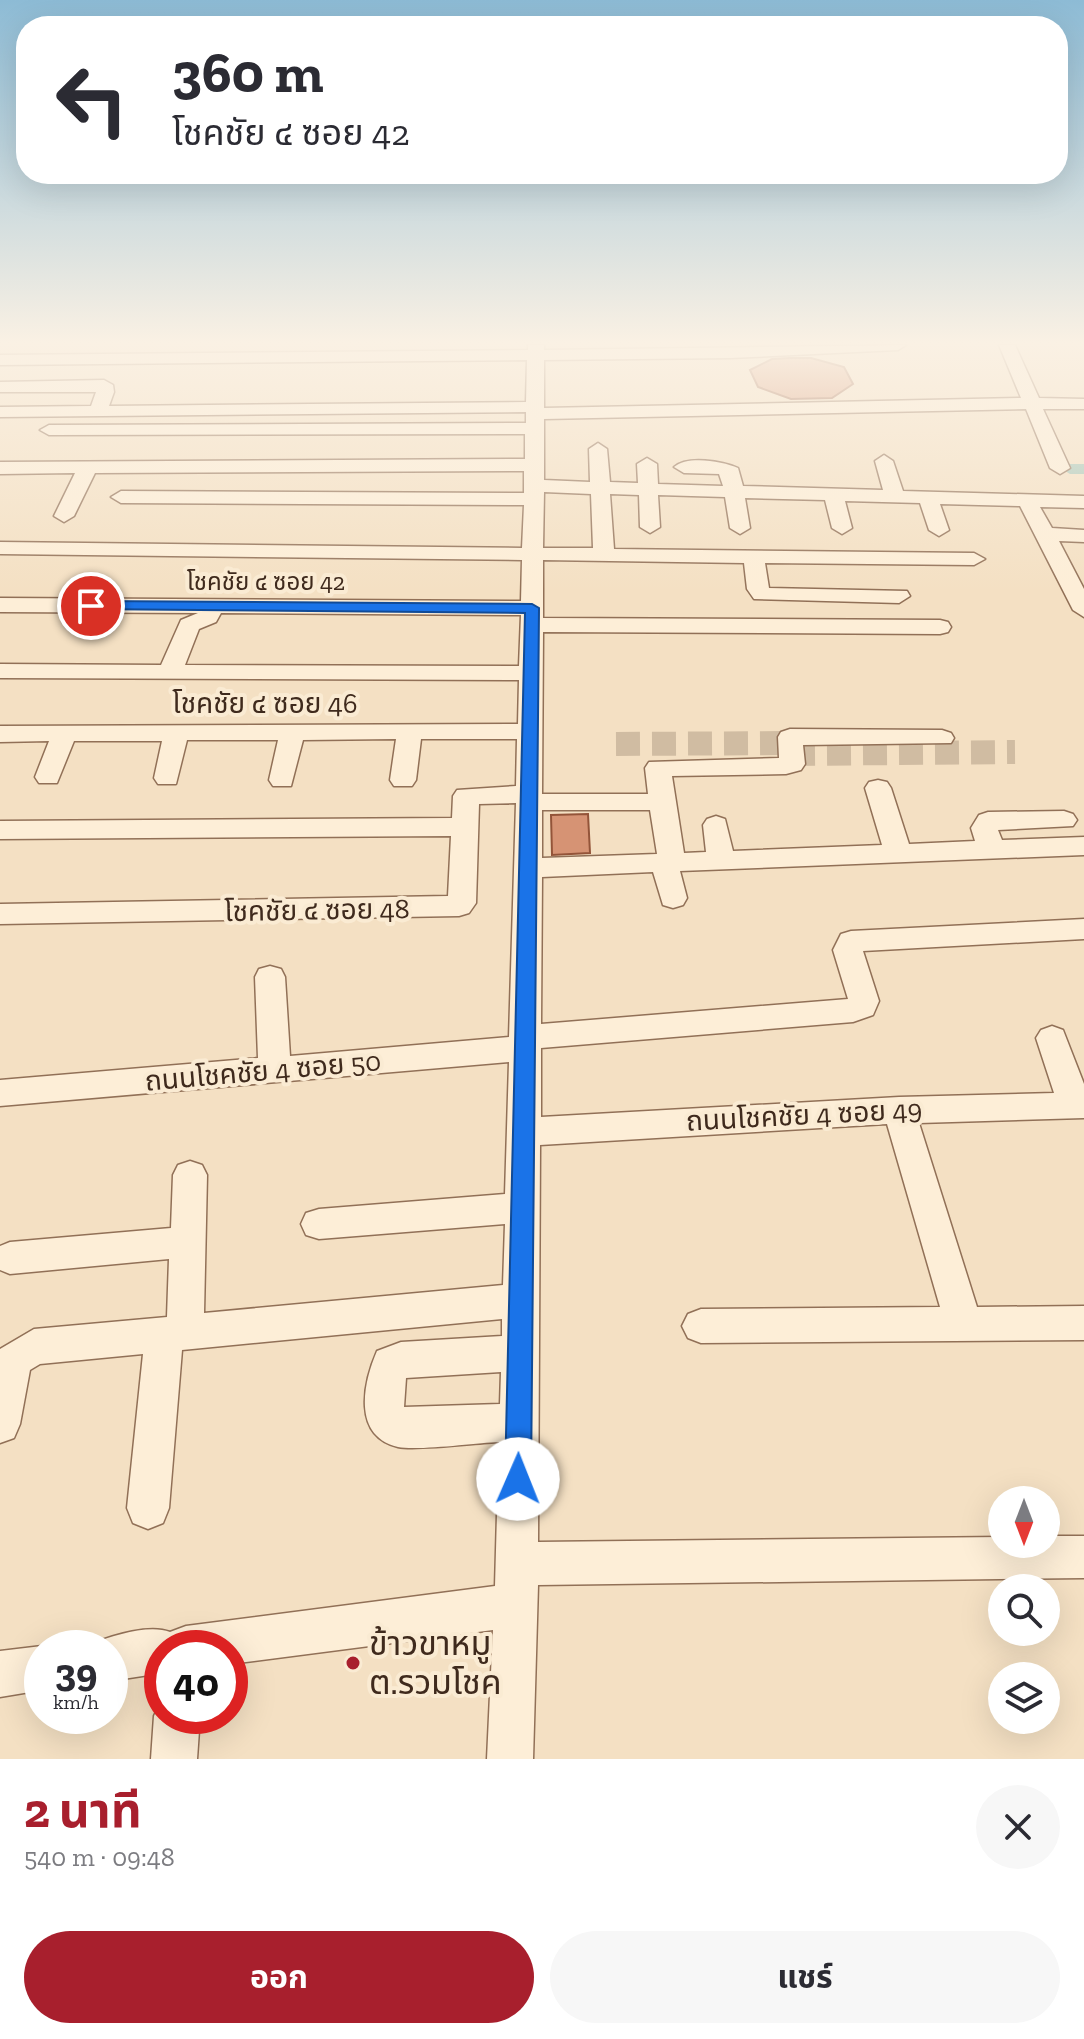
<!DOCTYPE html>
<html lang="th">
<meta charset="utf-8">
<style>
body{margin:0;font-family:"Zilla Slab","Noto Sans Thai",serif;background:#f7f7f7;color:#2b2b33;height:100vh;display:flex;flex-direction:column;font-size:30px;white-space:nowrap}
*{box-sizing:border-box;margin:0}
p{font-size:26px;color:#7c7c81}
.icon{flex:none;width:44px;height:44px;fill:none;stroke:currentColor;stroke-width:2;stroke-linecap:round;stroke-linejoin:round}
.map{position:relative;height:1759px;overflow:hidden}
.details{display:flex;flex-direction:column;background:#fff;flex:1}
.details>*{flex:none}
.banner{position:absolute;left:16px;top:16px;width:1052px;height:168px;border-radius:32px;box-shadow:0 8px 32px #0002;background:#fff;color:#2b2b33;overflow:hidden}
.needle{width:52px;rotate:180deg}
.buttons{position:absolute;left:988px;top:1486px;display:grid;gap:16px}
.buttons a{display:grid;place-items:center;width:72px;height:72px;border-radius:50%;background:#fff;box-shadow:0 8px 32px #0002;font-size:40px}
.speed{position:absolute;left:24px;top:1630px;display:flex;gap:16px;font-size:40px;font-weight:700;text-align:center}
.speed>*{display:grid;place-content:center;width:104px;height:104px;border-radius:50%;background:#fff;box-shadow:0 8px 32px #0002;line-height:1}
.speed small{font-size:20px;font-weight:400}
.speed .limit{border:12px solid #d22;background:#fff;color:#111}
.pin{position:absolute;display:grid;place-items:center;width:68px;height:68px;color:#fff;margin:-34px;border:4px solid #fff;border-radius:50%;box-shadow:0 2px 8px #0007}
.me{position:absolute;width:88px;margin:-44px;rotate:1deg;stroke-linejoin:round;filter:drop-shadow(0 0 6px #0008)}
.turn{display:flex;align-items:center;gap:28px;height:168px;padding:0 24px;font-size:36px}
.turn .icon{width:104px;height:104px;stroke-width:2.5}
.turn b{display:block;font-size:56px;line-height:68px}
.round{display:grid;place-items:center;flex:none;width:84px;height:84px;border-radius:42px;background:#f7f7f7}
.summary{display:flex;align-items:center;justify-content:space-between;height:136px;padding:0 24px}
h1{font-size:48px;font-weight:700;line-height:60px;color:#a81f2d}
.primary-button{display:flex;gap:16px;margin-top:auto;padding:16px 24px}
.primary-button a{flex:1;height:92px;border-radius:48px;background:#a81f2d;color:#fff;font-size:32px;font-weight:700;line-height:92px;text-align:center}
.primary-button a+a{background:#f7f7f7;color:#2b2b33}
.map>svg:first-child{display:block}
</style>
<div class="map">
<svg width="1084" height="1759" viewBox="0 0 1084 1759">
<rect width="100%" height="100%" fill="#f4e0c3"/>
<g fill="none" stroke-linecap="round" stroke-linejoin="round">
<polygon fill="#a5c6b9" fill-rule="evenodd" points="1084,464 1084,474 1070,474 1062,469 1070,464"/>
</g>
<g fill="#d69374" stroke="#935439" stroke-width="2">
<polygon points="790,358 811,358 844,367 853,384 832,398 791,399 758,387 750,370 772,359"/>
<polygon points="588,814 590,853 552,855 551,815"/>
</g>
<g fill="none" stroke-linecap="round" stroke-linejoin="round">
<g stroke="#d0bca2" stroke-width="24" stroke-dasharray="24 12" stroke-linecap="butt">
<polyline points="616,744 789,743"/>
<polyline points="791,754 1015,752"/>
</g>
<defs>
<g id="minor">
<path d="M528 345H544V350L906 345 898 350 730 358 544 360V408L1021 398 999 345H1015L1039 398 1084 399V409H1043L1070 468 1060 474 1050 468 1026 409 544 419V480L590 482 589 449 598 443 607 449 610 482 638 483 637 464 647 458 657 464 658 484 723 486 719 474 684 473 674 467C687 455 723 461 738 468L743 486 883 490 875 461 884 455 893 461 903 491 1084 496V508L1040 507 1052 528 1084 530V542L1059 541 1084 589V617L1073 610 1020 506 940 504 949 530 939 536 929 530 920 503 845 501 852 528 842 534 832 528 825 500 745 498 750 528 740 534 730 528 725 497 658 495 660 527 650 533 640 527 639 495 610 494 614 549 974 553 985 559 974 565 765 563 769 588 907 591 910 596 899 603 754 599 747 589 744 563 543 560V618L940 620 948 622 951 627 948 632 940 634 543 632 542 794H648L645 768 649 762 779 758 778 737 781 732 790 729 942 730 951 733 954 738 951 743 803 745 805 764 801 770 786 774 672 776 684 853 706 852 703 825 707 819 716 816 725 819 733 851 882 845 865 788 869 782 878 780 887 782 891 788 909 844 975 841 971 828 979 815 988 812 1064 811 1073 814 1077 820 1073 826 998 830 1002 840 1084 837V855L680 871 687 898 683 905 673 908 663 905 653 872 542 877 541 1024 848 999 833 950 841 934 851 931 1084 919V939L863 951 879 1001 873 1015 853 1022 541 1048V1117L899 1097 1054 1093 1036 1038 1041 1030 1052 1026 1063 1030 1084 1084V1118L919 1123 977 1307 1084 1306V1340L701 1343 688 1338 682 1326 688 1314 701 1309 940 1307 887 1124 540 1145 538 1542 1002 1537V1544H1046V1536H1084V1578L538 1585 533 1759H487L493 1630 230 1664V1648H162V1673L110 1681V1648H92L94 1643C114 1635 150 1624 170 1632L186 1626 495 1586 499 1442C476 1443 417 1451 398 1447 352 1436 363 1383 377 1351L401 1342 502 1336V1319L182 1350 169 1508 163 1523 148 1529 133 1523 127 1508 143 1354 40 1364 30 1370 20 1424 14 1438 0 1443V1349L34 1329 167 1317 169 1259 10 1274 0 1270V1246L10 1242 171 1228 173 1175 178 1165 190 1161 202 1165 207 1175 204 1313 503 1285 505 1224 319 1239 306 1235 301 1224 306 1213 319 1209 505 1194 509 1062 0 1106V1080L258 1058 255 977 259 969 270 966 281 969 285 977 290 1056 509 1037 516 803 479 804 476 903 469 913 459 916 0 924V904L448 896 451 836 0 839V821L452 818 453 796 457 790 516 786 517 739H421L416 780 412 786H394L390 780 396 739 303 740 291 786H273L269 780 278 740H187L176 784H158L154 778 162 741H74L57 783H39L35 777 49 741 0 742V726L518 724 519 680 0 678V664L161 665 181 620 198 613 0 612V598L521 601 522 560 0 554V542L522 548 524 505 121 503 111 497 121 491 524 493V471L95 473 74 516 64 522 54 516 75 473 0 474V462L525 459V434L49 435 40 430 49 425 526 423V412L0 417V407L91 406 96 392H0V382L104 380 113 385 114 392 109 406 526 402 527 360 0 365V355L528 350ZM544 492 591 494 593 548H543ZM221 613 521 615 519 666 185 665 199 629 216 622ZM542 810H650L657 854 542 858ZM501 1372 500 1404 404 1407 406 1378Z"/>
<polygon points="42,1646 48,1648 42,1648 42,1690 0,1697 0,1651"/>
<polygon points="162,1699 162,1716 200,1716 197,1759 151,1759 154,1716"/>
</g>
</defs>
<use href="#minor" stroke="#917057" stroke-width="3"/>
<use href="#minor" fill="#fdeed7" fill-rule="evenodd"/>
</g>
<linearGradient id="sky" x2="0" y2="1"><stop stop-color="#8dbbd5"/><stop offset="0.58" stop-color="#faf1e4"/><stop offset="1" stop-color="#faf1e4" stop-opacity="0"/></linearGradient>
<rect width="1084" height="591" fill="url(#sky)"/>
<polygon fill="#1a73e8" stroke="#114b97" stroke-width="2" points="91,601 532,604 539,608 531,1479 527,1488 518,1492 509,1488 505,1479 525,613 86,609 84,606"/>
<circle fill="#a81f2d" stroke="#faebd3" stroke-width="3" cx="353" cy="1663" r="8"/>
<g text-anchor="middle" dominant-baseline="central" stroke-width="8" stroke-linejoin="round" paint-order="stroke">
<g font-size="24" fill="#3f2a1d" stroke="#faebd3">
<text x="266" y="581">โชคชัย ๔ ซอย 42</text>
</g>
<g font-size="28" fill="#3f2a1d" stroke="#faebd3">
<text x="265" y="703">โชคชัย ๔ ซอย 46</text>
<text transform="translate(317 910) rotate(-1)">โชคชัย ๔ ซอย 48</text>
<text transform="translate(263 1071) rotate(-5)">ถนนโชคชัย 4 ซอย 50</text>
<text transform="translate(804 1115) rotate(-3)">ถนนโชคชัย 4 ซอย 49</text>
</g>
<g font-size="34" fill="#3f2a1d" stroke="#faebd3" text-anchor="start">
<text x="369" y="1643">ข้าวขาหมู<tspan x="369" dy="39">ต.รวมโชค</tspan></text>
</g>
</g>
</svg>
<div class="buttons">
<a><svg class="needle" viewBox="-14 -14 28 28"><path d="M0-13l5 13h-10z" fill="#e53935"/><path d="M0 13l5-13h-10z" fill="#7c7c81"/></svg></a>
<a><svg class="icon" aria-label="search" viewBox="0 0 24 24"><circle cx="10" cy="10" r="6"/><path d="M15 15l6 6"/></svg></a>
<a><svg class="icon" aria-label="layers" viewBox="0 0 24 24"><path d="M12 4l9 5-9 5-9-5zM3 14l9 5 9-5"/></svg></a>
</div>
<div class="speed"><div>39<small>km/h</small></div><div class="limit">40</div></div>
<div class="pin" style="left:91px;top:606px;background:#d93025"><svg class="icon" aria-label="arrive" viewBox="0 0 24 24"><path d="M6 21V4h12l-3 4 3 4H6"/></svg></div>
<svg class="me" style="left:518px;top:1479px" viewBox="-20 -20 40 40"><circle r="19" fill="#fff"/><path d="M0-13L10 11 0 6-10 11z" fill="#1a73e8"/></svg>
<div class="banner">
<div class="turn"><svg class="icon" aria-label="left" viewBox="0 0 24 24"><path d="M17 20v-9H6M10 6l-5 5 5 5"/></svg><div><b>360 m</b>โชคชัย ๔ ซอย 42</div></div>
</div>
</div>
<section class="details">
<div class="summary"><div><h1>2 นาที</h1><p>540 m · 09:48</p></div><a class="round"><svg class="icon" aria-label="close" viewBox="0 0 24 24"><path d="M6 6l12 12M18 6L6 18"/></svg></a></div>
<div class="primary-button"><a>ออก</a><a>แชร์</a></div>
</section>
